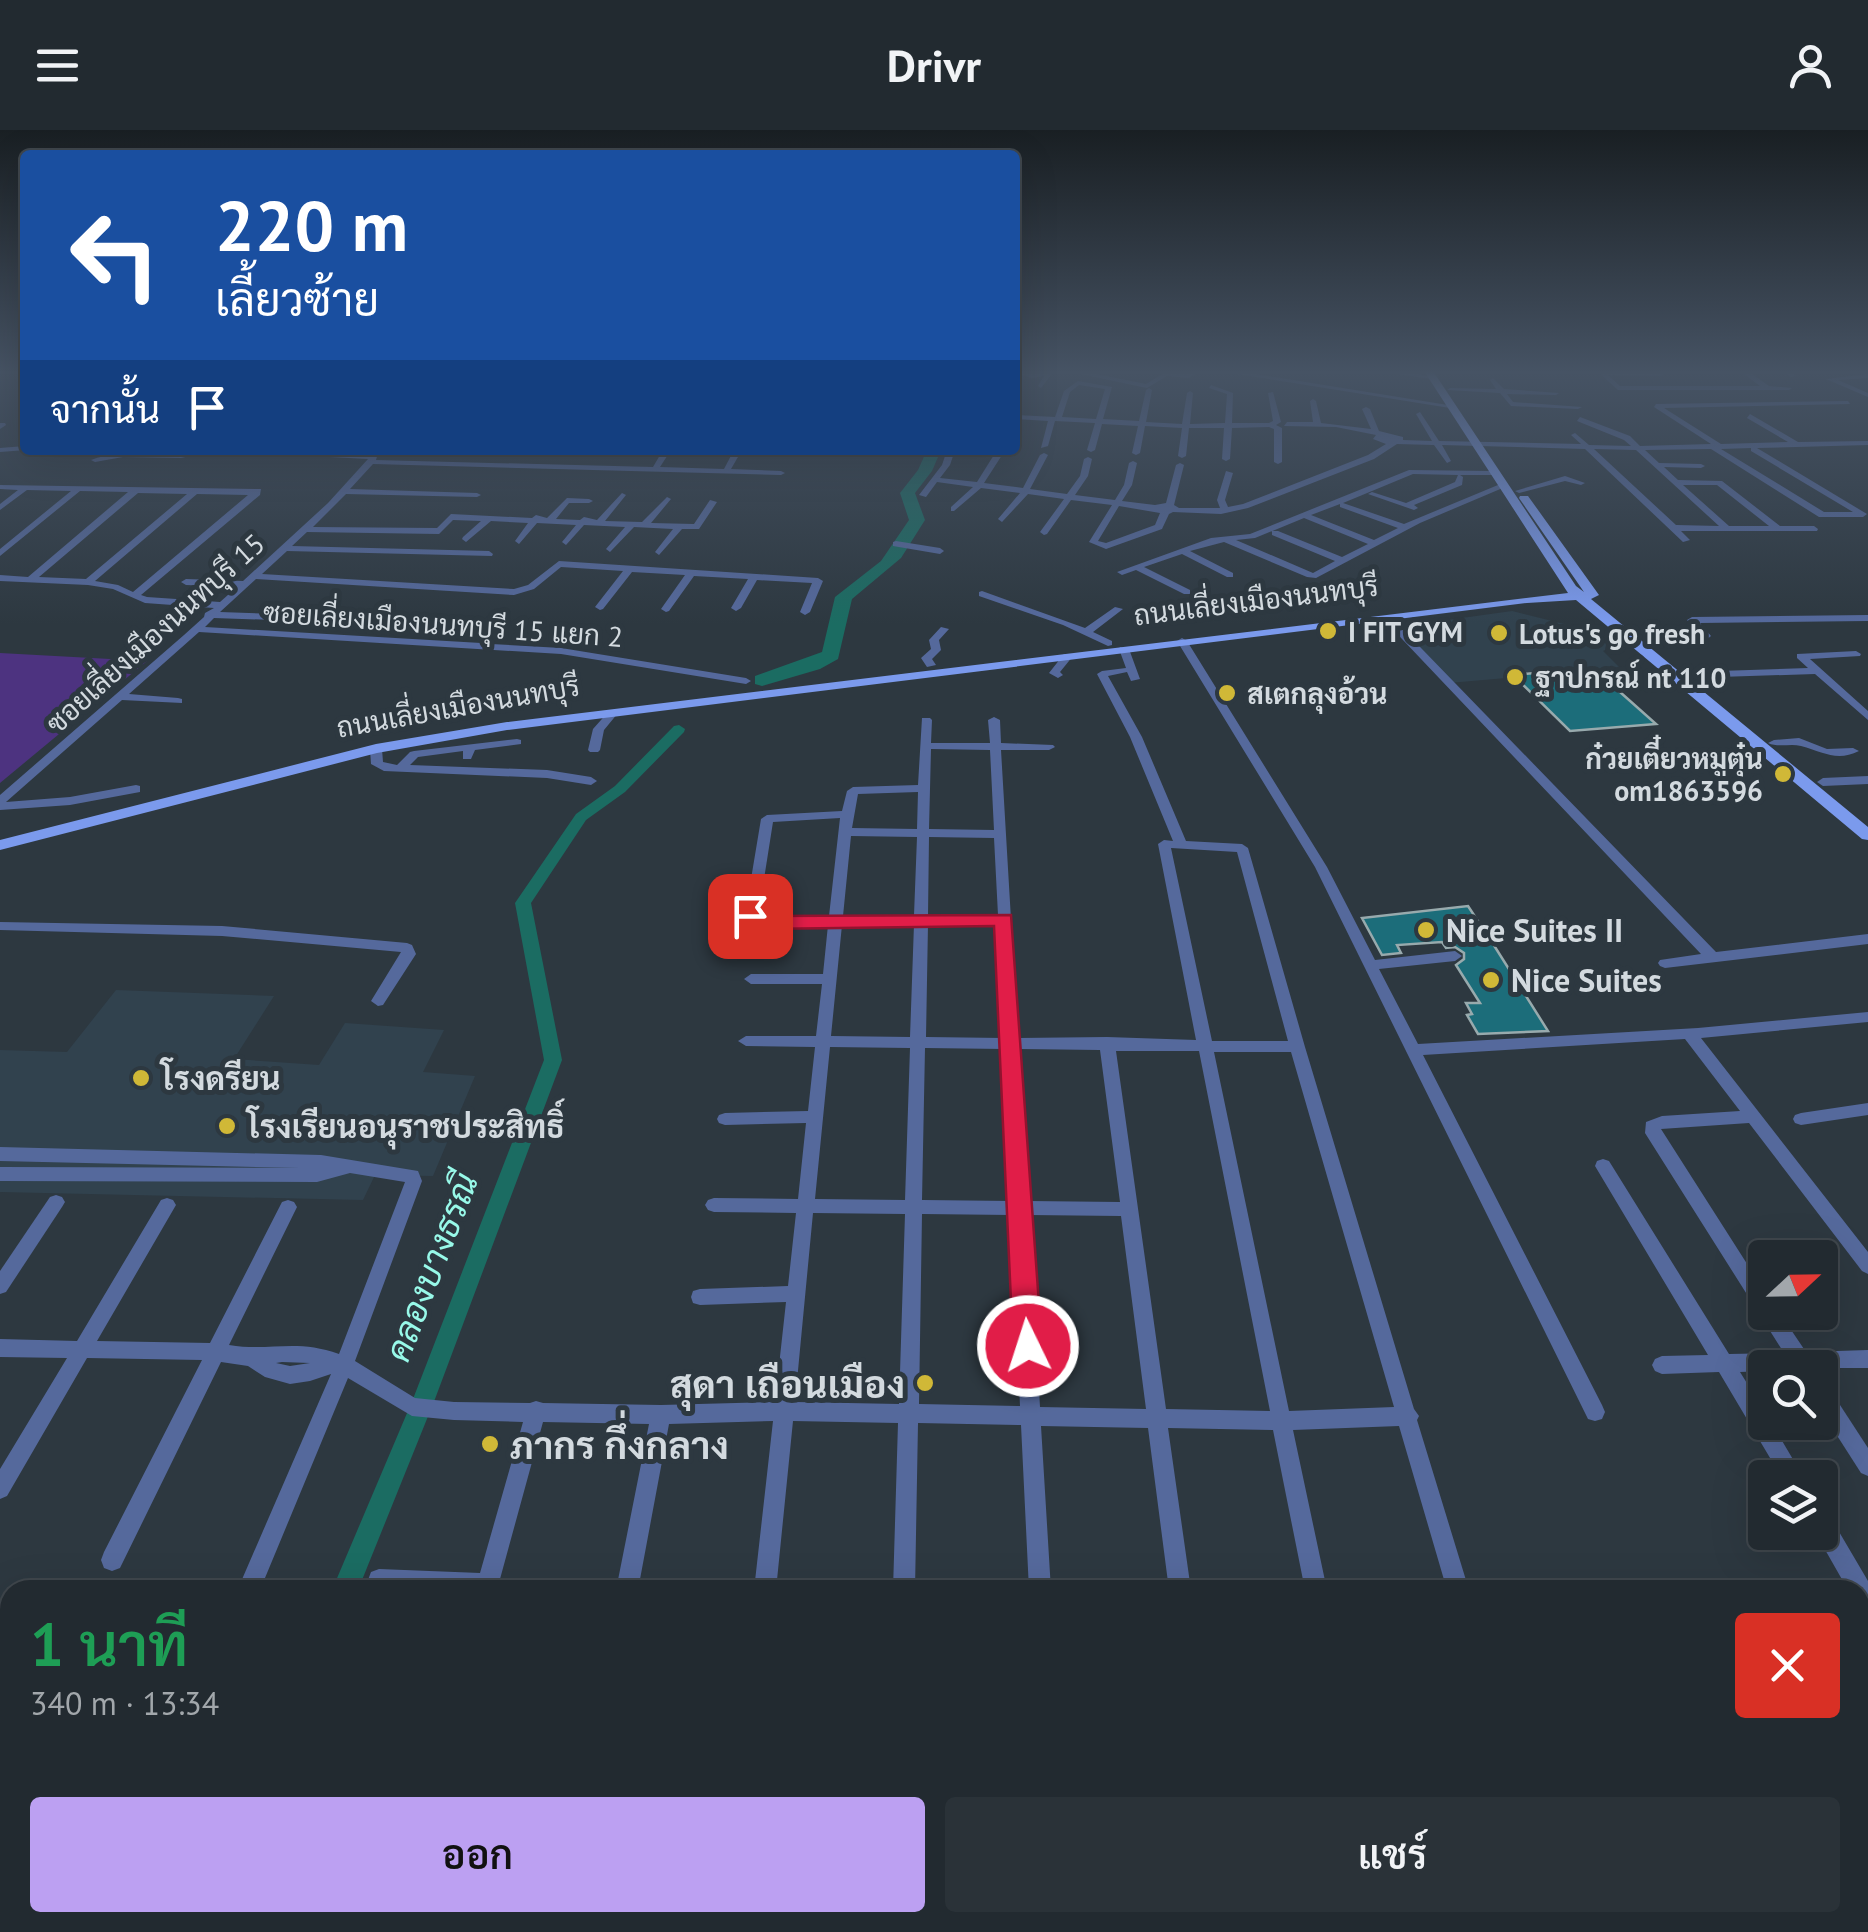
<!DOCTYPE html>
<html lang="th">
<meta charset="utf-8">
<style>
body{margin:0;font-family:"PT Sans",Sarabun,sans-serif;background:#2a3238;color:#f1f3f6;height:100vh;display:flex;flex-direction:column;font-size:38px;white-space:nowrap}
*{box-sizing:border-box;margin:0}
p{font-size:32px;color:#a2a7ab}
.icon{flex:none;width:55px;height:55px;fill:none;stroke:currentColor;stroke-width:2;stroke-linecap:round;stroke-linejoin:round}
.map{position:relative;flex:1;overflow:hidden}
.drawer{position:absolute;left:0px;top:1450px;width:1870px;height:352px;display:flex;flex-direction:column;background:#222a30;border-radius:30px 30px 0 0;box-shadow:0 10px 40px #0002,0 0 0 2px #3f464c}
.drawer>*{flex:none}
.top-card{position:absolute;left:20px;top:20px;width:1000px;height:305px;border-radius:10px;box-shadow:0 10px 40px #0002,0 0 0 2px #3f464c;background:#1a4fa0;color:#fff;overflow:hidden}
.needle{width:65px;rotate:68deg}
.controls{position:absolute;left:1748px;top:1110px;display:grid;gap:20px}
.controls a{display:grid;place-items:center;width:90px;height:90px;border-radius:10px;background:#222a30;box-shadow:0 10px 40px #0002,0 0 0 2px #3f464c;font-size:50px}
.pin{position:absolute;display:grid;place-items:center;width:85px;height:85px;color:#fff;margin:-42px;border-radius:20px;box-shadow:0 5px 15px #0006}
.me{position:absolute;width:110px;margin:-55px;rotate:356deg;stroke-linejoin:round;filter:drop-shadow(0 0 8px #0008)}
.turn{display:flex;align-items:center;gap:35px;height:210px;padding:0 30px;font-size:45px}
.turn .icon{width:130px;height:130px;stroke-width:2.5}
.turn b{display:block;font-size:70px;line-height:85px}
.then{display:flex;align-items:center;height:95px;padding:0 30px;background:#0003;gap:20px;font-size:38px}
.round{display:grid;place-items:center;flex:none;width:105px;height:105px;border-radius:10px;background:#2a3238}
.summary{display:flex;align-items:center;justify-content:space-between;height:170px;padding:0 30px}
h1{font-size:60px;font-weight:600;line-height:75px;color:#1e9e55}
.cta{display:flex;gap:20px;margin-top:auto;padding:20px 30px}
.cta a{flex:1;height:115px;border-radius:10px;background:#bca0f2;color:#111;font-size:40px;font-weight:600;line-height:115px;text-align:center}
.cta a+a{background:#2a3238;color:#f1f3f6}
header{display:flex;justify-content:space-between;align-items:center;height:130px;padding:0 30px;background:#222a30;font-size:45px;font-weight:600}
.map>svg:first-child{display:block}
</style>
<header><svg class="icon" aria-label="menu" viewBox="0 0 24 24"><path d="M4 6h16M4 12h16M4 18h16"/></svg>Drivr<svg class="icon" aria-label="person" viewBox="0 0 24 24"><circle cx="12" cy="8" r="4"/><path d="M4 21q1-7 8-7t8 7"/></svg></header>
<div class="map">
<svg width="1868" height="1802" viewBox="0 0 1868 1802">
<rect width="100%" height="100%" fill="#2d3840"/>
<g fill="#31424e">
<polygon points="1512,481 1604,504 1617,514 1603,521 1620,538 1449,553 1397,497"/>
<polygon points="116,860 274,866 234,929 319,935 345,893 444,900 423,942 475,946 433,1046 375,1045 363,1070 0,1062 0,920 67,922"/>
</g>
<polygon fill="#4d3380" points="0,523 147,531 0,653"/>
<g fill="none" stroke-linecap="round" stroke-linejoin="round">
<g fill="#1b6c62" fill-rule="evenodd">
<polygon points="679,595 685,599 684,602 625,662 586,690 531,773 562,930 435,1269 358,1460 332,1460 413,1269 544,930 515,773 576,684 615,656 674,596"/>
<polygon points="193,1792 224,1792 220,1802 190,1802"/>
</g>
<polygon fill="#1b6c62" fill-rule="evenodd" points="927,320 941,320 932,341 915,363 925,390 901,428 852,469 838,529 820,539 762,556 755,554 755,546 822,522 835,467 881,431 909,390 900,363 918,340"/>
</g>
<g fill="#1c6d7a" stroke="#98aaad" stroke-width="2.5">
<polygon points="1593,538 1656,594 1570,601 1513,545"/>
<polygon points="1468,776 1495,817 1548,901 1478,904 1467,885 1472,884 1466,873 1480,873 1456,835 1464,829 1464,823 1455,817 1446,818 1442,812 1397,815 1401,823 1382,825 1362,788"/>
</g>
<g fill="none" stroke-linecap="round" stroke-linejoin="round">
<g fill="#55699c" fill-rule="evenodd">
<polygon points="1020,241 1031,244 1046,241 1051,245 1041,258 1038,256 1044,246 1032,248 1015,243"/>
<polygon points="1066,241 1082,241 1146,254 1166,242 1187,244 1202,241 1188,248 1167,246 1147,258"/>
<polygon points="1218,241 1237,241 1454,276 1450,278"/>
<polygon points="1376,241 1401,241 1435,247 1432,249"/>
<polygon points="1597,241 1664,244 1661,246 1608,245 1620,256 1760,256 1740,241 1748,241 1769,256 1792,258 1789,260 1618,260"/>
<polygon points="1781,241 1790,241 1796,246 1791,247"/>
<polygon points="1868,244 1868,248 1838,250 1868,263 1868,267 1826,249"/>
<polygon points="1493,248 1504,259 1559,263 1556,265 1507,264 1513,272 1582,277 1578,279 1511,276 1500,263 1447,260 1450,258 1496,259 1490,250"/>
<path d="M1078 251 1112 257 1103 289 1139 291 1146 260 1149 258 1152 260 1146 292 1182 294 1187 263 1190 261 1193 263 1190 294 1225 293 1227 264 1209 258 1211 255 1233 263 1232 293H1269L1273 291 1268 263 1273 262 1281 292 1276 295 1282 298V332L1278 334 1274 332V299L1269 297 1232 298 1230 329 1226 331 1222 329 1224 298H1189L1186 326 1182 328 1178 326 1182 298 1145 296 1140 323 1136 325 1132 323 1138 296 1102 294 1095 320 1091 322 1087 320 1095 293 1055 291 1048 316 1041 318 1048 291 1015 289V285L1055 287 1064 261ZM1079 255 1105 259 1096 289 1062 287 1070 262Z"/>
<path d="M1313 269 1316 271 1321 293 1371 299 1362 279 1366 277 1370 279 1379 301 1403 307V310L1432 311 1416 284 1420 282 1439 311 1581 314 1571 305 1575 303 1589 315 1631 316 1624 310 1577 291 1580 287 1630 306 1640 316 1711 314 1654 277 1656 274 1848 271 1850 274 1664 278 1721 314 1788 312 1747 288 1750 284 1798 312 1868 311V315L1757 318 1867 384 1863 387H1819L1711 319 1645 320 1659 333 1701 334 1705 336 1701 338 1664 337 1678 350 1722 351 1780 396H1814L1818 399 1817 401H1681L1690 410 1683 412 1585 319 1442 315 1451 331 1447 333 1434 315 1397 314 1374 329 1248 378 1221 384 1173 382 1169 384 1162 399 1106 419 1089 412 1112 375 1071 370 1047 404 1044 405 1040 402 1064 369 1028 364 1002 392 998 389 1020 363 981 358 954 381H951V377L973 357 937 352 926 367 919 365 942 335 947 320H955L950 335 940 348 977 352 997 320H1001L1004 322 984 353 1023 358 1040 325 1044 323 1048 325 1030 359 1067 364 1080 346 1084 329 1088 327 1092 329 1088 346 1075 365 1115 370 1124 355 1129 333 1133 331 1137 333 1132 355 1122 371 1155 375 1166 373 1176 335 1180 333 1184 335 1174 375 1179 378H1220L1217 370 1226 341 1233 343 1225 370 1228 377 1243 374 1368 325 1386 314 1373 309 1376 305 1336 297 1284 296 1287 292H1313L1310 271ZM1751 318V321L1853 382H1824L1721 319ZM1594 319 1636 320 1719 396 1676 395ZM1683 355H1717L1769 396H1729ZM1119 376 1160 383 1155 395 1106 413 1098 411Z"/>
<polygon points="0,293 5,293 6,295 0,299"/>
<polygon points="25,316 26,320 0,322 0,318"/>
<path d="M201 320H217L181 328 123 327 95 332 91 330C125 317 165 327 201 320Z"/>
<path d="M231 320 370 325 371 320H379L376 330 653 337 663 320H671L660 337 724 339 734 320H742L731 339 781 341 785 343 781 345 373 334 350 359 477 363 481 365 477 367 346 364 313 397 437 398 451 384 532 388 536 385 547 388 567 368 589 369 593 371 589 373H569L556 389 580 390 584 387 597 390 622 363 626 365 605 391 642 392 667 367 671 369 651 393 694 394 710 370 717 372 699 399H682L659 425 655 422 673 399 634 397 610 422 606 419 625 397 584 395 566 415 562 412 576 395 537 393 519 414 515 411 528 393 491 391 466 412 462 409 463 407 481 391 453 390 439 404 307 402 292 416 489 421 493 424 492 426 287 421 262 444 514 459 528 455 559 431 818 448 823 451 810 482 805 485 800 482 812 453 757 450 741 478 736 481 731 478 748 449 694 446 669 481 666 482 661 479 685 445 632 442 603 479 600 480 595 477 623 441 561 437 534 459 514 465 256 449 220 482 363 487 402 482 407 485 402 488 363 493 214 488 205 497 481 513 501 489 504 488 509 491 491 514 561 518 746 548 751 551 746 554 561 524 199 502 129 564 178 568 182 569V573L122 570 6 672 70 667 136 655 140 656V662L70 675 0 680V665L184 505 204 487 205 483 214 478 145 473 113 459 88 455 0 451V445L28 447 128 362 80 361 0 426V419L71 361 27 360 0 380V374L18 360 0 359V355L261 359 260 365 141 465 147 467 220 472 237 457 186 455 181 452 186 449 243 451 328 373 368 329 235 322ZM138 363 187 364 86 449 39 447ZM197 364 248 365 133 462 118 455 95 451Z"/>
<path d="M1409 340 1492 341 1496 343 1492 345H1460L1463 347 1462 355 1414 375 1418 378 1414 380 1368 364 1372 362 1406 373 1455 352 1458 345 1413 344 1343 373 1404 394 1498 355 1505 357 1420 393 1316 448 1307 447 1224 412 1190 421 1233 443V447H1227L1182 424 1144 437 1190 460V464H1184L1136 440 1122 445 1117 442 1211 408 1250 404ZM1340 374V377L1398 398 1374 410 1311 385ZM1304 388 1368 414 1342 427 1278 401H1272V405L1335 431 1313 443 1236 410 1255 408Z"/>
<polygon points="1565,346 1585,353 1581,355 1565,351 1519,363 1515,361"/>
<polygon points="896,411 940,418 944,421 940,424 893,416 893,412"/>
<polygon points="982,461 1085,498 1115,477 1123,479 1093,502 1112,511 1112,515 1108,516 1063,495 979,466 979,462"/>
<polygon points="1868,485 1868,491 1700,493 1711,506 1706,510 1648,515 1643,512 1648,509 1700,505 1687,490 1692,487"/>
<polygon points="1384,486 1390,486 1716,822 1868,804 1868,814 1665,838 1660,836 1658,833 1660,830 1701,824 1384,490"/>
<polygon points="941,497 949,499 939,510 941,520 932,529 936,535 927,537 921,528 931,519 929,510"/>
<polygon points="1182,508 1187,511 1327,737 1375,830 1455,821 1462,826 1455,831 1379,839 1418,914 1698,898 1868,882 1868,892 1701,908 1868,1122 1868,1144 1862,1141 1749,993 1661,999 1765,1162 1765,1182 1779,1182 1806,1222 1868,1220 1868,1238 1765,1238 1765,1241 1740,1242 1765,1282 1765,1292 1771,1292 1804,1348 1782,1348 1719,1242 1662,1244 1655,1241 1652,1235 1655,1229 1662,1226 1708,1225 1595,1036 1597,1031 1603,1029 1609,1031 1729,1224 1784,1223 1645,1003 1646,992 1662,986 1740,981 1685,909 1423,925 1602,1275 1605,1282 1602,1289 1595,1291 1588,1289 1315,737 1177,511"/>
<path d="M1120 517 1129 519 1140 549 1131 551 1127 542 1108 546 1142 607 1186 711 1242 714 1248 718 1305 917 1414 1279 1419 1286 1417 1290 1469 1460H1447L1399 1296 1293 1300 1327 1460H1305L1273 1300 1168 1298 1191 1460H1169L1148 1298 1041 1296 1051 1460H1029L1021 1295 918 1293 915 1460H893L898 1293 793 1291 776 1460H754L773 1291 669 1294 638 1460H616L649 1294 543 1292 497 1460H377L371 1458 368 1450 371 1442 379 1439 480 1443 523 1292 454 1290 412 1286 348 1248 260 1460H242L240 1454 331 1244 310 1251 290 1254 265 1247 248 1236 221 1232 120 1438 112 1441 104 1438 101 1430 104 1422 202 1230 87 1228 7 1366 0 1369V1339L67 1228 0 1227V1209L77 1211 161 1070 167 1068 173 1070 176 1075 97 1211 210 1213 282 1072 288 1070 294 1072 297 1077 229 1215C270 1222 295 1208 339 1224L405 1052 350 1043 317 1052 0 1051V1037L300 1038 0 1031V1017L321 1025 418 1041 422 1051 355 1231 415 1268 454 1272 530 1273 536 1271 543 1273 661 1275 775 1272 786 1172 700 1175 693 1173 691 1167 693 1161 700 1159 788 1156 796 1083 714 1082 708 1080 705 1075 708 1070 714 1068 798 1069 806 993 725 995 719 993 717 989 719 985 725 983 808 981 815 917 746 916 738 911 746 906H816L822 854H751L744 849 751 844H823L828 795 746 794 744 791 761 689 767 685 842 681 847 661 853 657 918 655 922 588H930L932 590 931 613H990L988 590 994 587 1000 590 1001 613 1053 615 1055 617 1049 620H1001L1018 908 1107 907 1196 910 1158 714 1164 710 1173 711 1130 607 1097 544 1102 541 1126 538 1119 519ZM931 619 990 620 994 700 929 699ZM918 662 917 699 852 698 858 664ZM840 688 829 786 758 787 773 692ZM851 706 917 707 914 785 843 786ZM929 707 994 708 998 785H928ZM1171 718 1237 722 1288 911H1212ZM998 793 1003 908 926 907 928 794ZM914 794 910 907 831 906 842 795ZM830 917 910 918 905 1070 815 1069ZM925 918 1004 919 1011 1071 922 1070ZM1019 919 1100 920 1120 1072 1028 1071ZM1116 921H1199L1270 1281 1166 1279ZM1214 922H1291L1394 1277 1289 1281ZM813 1083 905 1084 899 1274 795 1272ZM922 1084 1011 1085 1020 1276 919 1274ZM1029 1085 1121 1086 1146 1279 1040 1277ZM282 1232 310 1233 290 1236 276 1233Z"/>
<polygon points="1856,521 1861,524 1860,526 1810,529 1868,581 1868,590 1815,544 1689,548 1684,545 1689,542 1808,538 1797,528 1797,524"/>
<polygon points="1064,524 1073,526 1060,542 1063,545 1058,548 1049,543"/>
<polygon points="613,580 618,583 604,600 600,620 598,622 590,622 588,620 593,599 609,581"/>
<path d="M1799 608 1827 619 1853 618 1859 621C1837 632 1823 622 1801 616 1790 613 1779 618 1768 613L1774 610Z"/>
<polygon points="517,609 521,610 521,614 475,620 471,629 463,629 463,621 418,627 410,635 547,640 591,647 597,651 591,655 547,648 384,641 371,634 370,619 376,616 382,619 383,632 397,635 410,622 414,621"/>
<polygon points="1868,646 1868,654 1823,656 1817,652 1823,648"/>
<polygon points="0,792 222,796 407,813 412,815 416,824 383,875 378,876 371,871 401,822 222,806 0,800"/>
<polygon points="1868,973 1868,985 1801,995 1795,993 1793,989 1795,985 1801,983"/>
<polygon points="56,1065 62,1067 65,1072 62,1077 6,1162 0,1164 0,1141 50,1067"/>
<polygon points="1820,1253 1827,1255 1868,1318 1868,1346 1861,1343 1820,1279"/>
<polygon points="1820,1380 1828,1383 1868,1451 1868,1483 1860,1480 1860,1460 1848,1460 1815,1402 1820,1402"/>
<polygon points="1860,1717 1868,1721 1868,1761 1860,1758"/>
<polygon points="1209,1792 1235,1792 1233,1802 1211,1802"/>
<polygon points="1373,1792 1399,1792 1401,1802 1375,1802"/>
<polygon points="1546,1792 1572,1792 1575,1802 1549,1802"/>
<polygon points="1749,1792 1775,1792 1778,1802 1752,1802"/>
</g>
<polygon fill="#7b9aed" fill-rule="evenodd" points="1424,241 1433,241 1576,456 1584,462 1519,368 1520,366 1528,366 1599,465 1591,469 1868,697 1868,710 1862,709 1576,470 1527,473 507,600 377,623 0,720 0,710 376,614 507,592 1568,463"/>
</g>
<linearGradient id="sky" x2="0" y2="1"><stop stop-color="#191f23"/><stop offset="0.49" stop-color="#465364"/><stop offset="1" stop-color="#465364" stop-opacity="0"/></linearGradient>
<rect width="1868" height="494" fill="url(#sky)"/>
<polygon fill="#e11d48" stroke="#92132f" stroke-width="2.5" points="750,780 762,786 1011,785 1042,1216 1038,1225 1028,1229 1018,1225 1013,1216 994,796 758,799 739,786"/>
<g fill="#d0b837" stroke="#2d3840" stroke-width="4">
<circle cx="1328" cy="501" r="10"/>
<circle cx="1499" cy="503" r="10"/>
<circle cx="1515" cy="547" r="10"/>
<circle cx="1227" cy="563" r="10"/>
<circle cx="1783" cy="644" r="10"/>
<circle cx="1426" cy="800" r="10"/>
<circle cx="1491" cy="850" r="10"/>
<circle cx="141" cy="948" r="10"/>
<circle cx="227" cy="996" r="10"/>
<circle cx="925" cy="1253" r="10"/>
<circle cx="490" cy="1314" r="10"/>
</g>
<g text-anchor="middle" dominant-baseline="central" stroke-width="10" stroke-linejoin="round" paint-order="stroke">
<g font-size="28" fill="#d3dadf" stroke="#2d3840">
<text transform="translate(1256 470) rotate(-7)">ถนนเลี่ยงเมืองนนทบุรี</text>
<text transform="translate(443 494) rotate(4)">ซอยเลี่ยงเมืองนนทบุรี 15 แยก 2</text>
<text transform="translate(155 503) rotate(-42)">ซอยเลี่ยงเมืองนนทบุรี 15</text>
<text transform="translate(458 576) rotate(-10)">ถนนเลี่ยงเมืองนนทบุรี</text>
</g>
<g font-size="28" font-weight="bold" fill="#d3dadf" stroke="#2d3840" text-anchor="start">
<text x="1348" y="501">I FIT GYM</text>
<text x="1519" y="503">Lotus's go fresh</text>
<text x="1535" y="547">ฐาปกรณ์ nt 110</text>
<text x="1247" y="563">สเตกลุงอ้วน</text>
<text x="1763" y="628" text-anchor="end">ก๋วยเตี๋ยวหมูตุ๋น<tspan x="1763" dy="32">om1863596</tspan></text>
</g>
<g font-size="32" font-weight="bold" fill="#d3dadf" stroke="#2d3840" text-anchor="start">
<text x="1446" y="800">Nice Suites II</text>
<text x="1511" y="850">Nice Suites</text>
<text x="161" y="948">โรงดรียน</text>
<text x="247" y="996">โรงเรียนอนุราชประสิทธิ์</text>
</g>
<g font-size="35" font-style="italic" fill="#98f9e9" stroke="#2d3840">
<text transform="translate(431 1137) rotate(-69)">คลองบางธรณี</text>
</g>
<g font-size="38" font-weight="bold" fill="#d3dadf" stroke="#2d3840" text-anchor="end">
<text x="905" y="1253">สุดา เถือนเมือง</text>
<text x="510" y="1314" text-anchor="start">ภากร กึ่งกลาง</text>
</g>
</g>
</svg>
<div class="controls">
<a><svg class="needle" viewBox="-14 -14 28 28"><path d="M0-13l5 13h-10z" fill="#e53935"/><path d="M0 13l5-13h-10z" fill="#a2a7ab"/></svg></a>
<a><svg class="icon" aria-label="search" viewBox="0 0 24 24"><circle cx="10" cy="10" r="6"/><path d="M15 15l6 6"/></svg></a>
<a><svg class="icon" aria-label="layers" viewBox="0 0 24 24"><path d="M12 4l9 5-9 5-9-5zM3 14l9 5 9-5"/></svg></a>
</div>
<div class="pin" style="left:750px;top:786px;background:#d93025"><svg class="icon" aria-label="arrive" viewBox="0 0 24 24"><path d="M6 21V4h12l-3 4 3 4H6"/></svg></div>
<svg class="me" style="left:1028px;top:1216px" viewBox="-20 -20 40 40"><circle r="17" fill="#e11d48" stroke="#fff" stroke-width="3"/><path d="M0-11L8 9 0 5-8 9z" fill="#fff"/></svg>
<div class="top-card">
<div class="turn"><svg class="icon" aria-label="left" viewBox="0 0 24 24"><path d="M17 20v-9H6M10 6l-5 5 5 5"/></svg><div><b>220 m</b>เลี้ยวซ้าย</div></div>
<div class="then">จากนั้น<svg class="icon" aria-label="arrive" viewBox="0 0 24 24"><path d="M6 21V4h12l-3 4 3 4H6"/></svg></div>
</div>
<section class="drawer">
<div class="summary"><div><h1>1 นาที</h1><p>340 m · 13:34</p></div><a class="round" style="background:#d93025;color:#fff"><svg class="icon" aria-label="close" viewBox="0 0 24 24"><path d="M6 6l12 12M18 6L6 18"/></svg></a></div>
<div class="cta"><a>ออก</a><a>แชร์</a></div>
</section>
</div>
